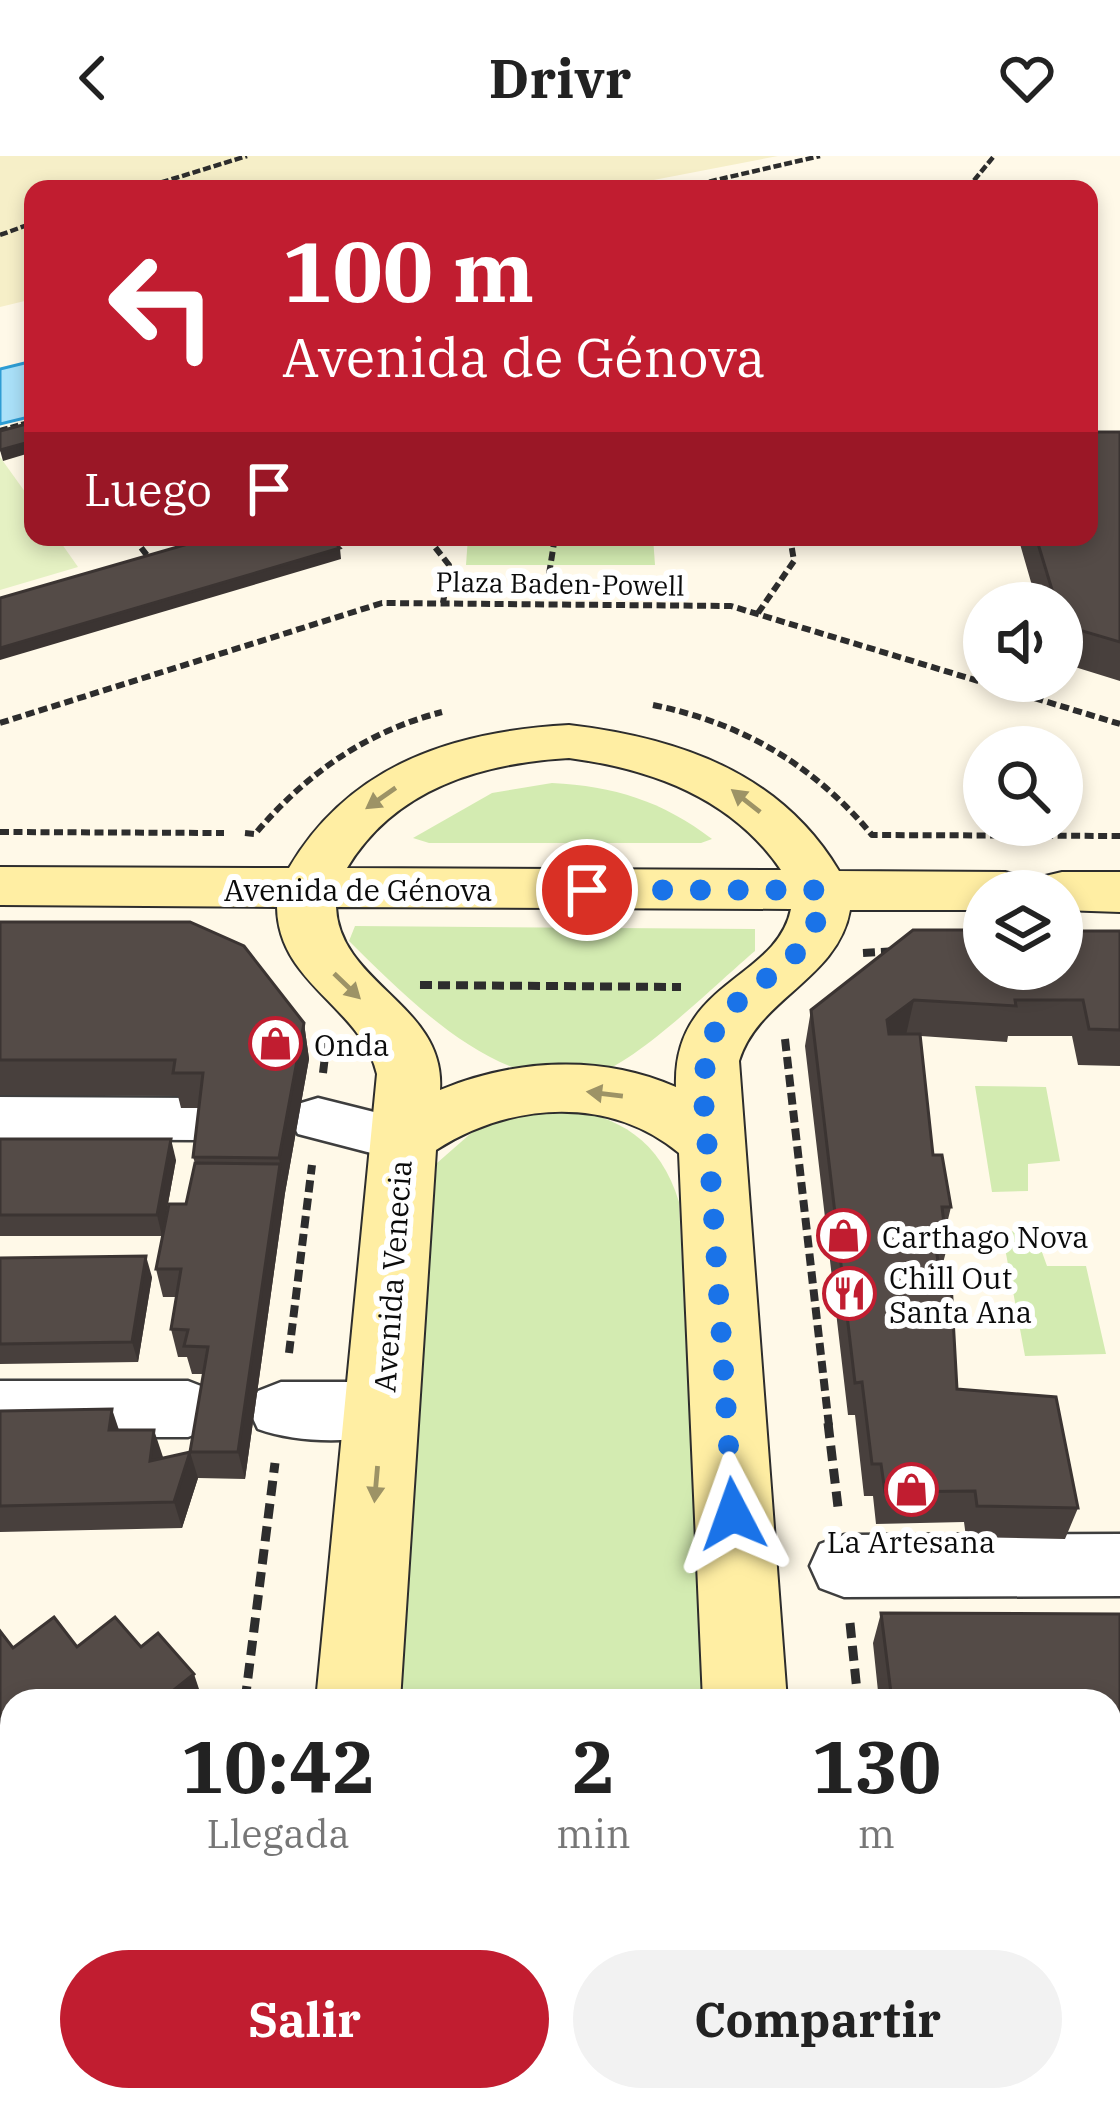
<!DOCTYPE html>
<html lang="es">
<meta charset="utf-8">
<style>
body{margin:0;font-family:"IBM Plex Serif",serif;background:#f2f2f2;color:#222;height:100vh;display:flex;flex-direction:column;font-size:45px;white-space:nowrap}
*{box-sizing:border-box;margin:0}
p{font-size:39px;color:#767676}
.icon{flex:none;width:66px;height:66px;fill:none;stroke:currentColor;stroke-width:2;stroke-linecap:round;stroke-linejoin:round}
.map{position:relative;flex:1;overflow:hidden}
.side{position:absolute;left:0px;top:1533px;width:1122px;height:423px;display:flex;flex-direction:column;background:#fff;border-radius:36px 36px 0 0;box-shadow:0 6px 18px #0003}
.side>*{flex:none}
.banner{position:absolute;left:24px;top:24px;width:1074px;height:366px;border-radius:24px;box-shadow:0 6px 18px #0003;background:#c11d30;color:#fff;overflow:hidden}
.controls{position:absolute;left:963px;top:426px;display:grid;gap:24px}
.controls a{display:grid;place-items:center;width:120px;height:120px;border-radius:50%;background:#fff;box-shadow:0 6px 18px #0003;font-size:60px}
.pin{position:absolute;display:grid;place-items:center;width:102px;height:102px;color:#fff;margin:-51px;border:6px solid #fff;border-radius:50%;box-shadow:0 3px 12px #0007}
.me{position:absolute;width:132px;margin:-66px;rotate:356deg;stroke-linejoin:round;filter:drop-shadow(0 0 9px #0008)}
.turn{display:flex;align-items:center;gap:42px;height:252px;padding:0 60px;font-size:54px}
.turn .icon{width:156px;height:156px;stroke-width:2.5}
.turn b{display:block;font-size:84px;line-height:102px}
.then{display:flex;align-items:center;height:114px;padding:0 60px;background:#0003;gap:24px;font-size:45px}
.eta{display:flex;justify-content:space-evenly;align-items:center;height:204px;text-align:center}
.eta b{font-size:72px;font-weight:700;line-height:84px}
.action{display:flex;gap:24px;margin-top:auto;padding:24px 60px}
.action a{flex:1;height:138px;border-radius:72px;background:#c11d30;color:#fff;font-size:48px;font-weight:700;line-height:138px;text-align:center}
.action a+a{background:#f2f2f2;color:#222}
header{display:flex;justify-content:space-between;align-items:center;height:156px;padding:0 60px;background:#fff;font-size:54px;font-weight:700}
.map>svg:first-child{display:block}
</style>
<header><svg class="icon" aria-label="back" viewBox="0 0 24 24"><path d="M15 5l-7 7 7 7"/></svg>Drivr<svg class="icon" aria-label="heart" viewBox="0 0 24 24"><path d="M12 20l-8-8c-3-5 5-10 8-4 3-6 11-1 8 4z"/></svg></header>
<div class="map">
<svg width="1120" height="1954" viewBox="0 0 1120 1954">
<rect width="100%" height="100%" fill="#fff9e8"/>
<polygon fill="#f6efc8" points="0,0 778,0 607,33 33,33 33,143 0,151"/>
<g fill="#d3ebb1">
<polygon points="468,381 653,381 655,409 466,409"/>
<path d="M552 627C614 630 662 645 712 683L701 687H429L413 682 492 637Z"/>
<path d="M355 770 755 773V795C719 825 635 909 593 919 501 941 407 842 349 785Z"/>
<polygon points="975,930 1046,931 1060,1005 1028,1008 1028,1035 992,1036"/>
<path d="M558 951C620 960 660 984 679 1046L703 1545H396L437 1007 485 965Z"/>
<polygon points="1034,1074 1047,1110 1086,1110 1106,1198 1025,1200 1002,1076"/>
<polygon points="367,1944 722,1944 722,1954 366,1954"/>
</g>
<polygon fill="#e5f1c3" points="0,301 33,347 33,381 57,381 78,411 0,434"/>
<polygon fill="#aae1f9" stroke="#2e9dd4" stroke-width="3" points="33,205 33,260 0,268 0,213"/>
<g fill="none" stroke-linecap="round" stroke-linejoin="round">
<defs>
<g id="street">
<polygon points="0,941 196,942 216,948 224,963 216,978 196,984 0,983"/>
<polygon points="318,942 422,968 431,983 422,998 402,1005 298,978 290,963 298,948"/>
<polygon points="0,1225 188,1225 211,1234 220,1253 211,1272 188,1281 0,1281"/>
<path d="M281 1226H381L404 1235 413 1254 404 1273C362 1288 300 1288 258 1273L249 1254 258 1235Z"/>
<polygon points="1120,1378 1120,1440 844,1441 820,1432 810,1410 820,1388 844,1379"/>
</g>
<g id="secondary">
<path d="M569 569C678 582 780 616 839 715L1005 716 1026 721 1034 734 1041 721 1062 716H1120V756L1062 754V735H984V754H850C838 823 758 842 739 905L787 1545H703L679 997C609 939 511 946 436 994L400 1545H316L377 918C361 850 278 828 277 751L0 749V711L289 712C350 608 455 575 569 569ZM569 602C652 613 732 642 781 714L347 712C395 632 482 607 569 602ZM336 751 791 753C777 824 672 825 676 931 602 898 515 903 440 934 446 849 339 828 336 751Z"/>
<polygon points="278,1944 374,1944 373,1954 277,1954"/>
<polygon points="722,1944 818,1944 819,1954 723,1954"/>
</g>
</defs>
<use href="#street" stroke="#3e3e3e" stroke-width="5"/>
<use href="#secondary" stroke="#2d2d2d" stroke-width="4"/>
<g stroke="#2d2d2d" stroke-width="4.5" stroke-dasharray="8 3" stroke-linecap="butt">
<polyline points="140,33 247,0"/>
<polyline points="677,33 820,0"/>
<polyline points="967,33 994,0"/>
<polyline points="0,79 33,67"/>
<polyline points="0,274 33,265"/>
</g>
<g stroke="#2d2d2d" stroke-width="6" stroke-dasharray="9 4.5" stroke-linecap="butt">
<polyline points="133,381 149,402"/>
<polyline points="427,381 449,409 443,447"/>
<polyline points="549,418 555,381"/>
<polyline points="758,457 794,405 790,381"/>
<path d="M653 549C742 567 814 609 872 679L1120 680"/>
<polyline points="0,567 382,447 731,450 1120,568"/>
<polyline points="0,676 224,677"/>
<path d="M245 677 255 678C306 618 365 576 442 556"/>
</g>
<g stroke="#2d2d2d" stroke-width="8" stroke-dasharray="12 6" stroke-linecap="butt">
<polyline points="863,797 895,795"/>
<polyline points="420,829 681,831"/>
<polyline points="785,883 829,1270"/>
<polyline points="323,917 327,884"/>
<polyline points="289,1197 312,1009"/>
</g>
<g stroke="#2d2d2d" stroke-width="9" stroke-dasharray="15 8" stroke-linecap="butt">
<polyline points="828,1267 838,1351"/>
<polyline points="850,1467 858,1545"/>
<polyline points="245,1545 275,1307"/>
<polyline points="899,1944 900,1954"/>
<polyline points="195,1954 196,1944"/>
</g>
<use href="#street" fill="#fff" fill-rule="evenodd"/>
<use href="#secondary" fill="#ffeea3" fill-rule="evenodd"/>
</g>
<g fill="#48403d">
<polygon points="1120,276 1120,525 1062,507 1062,447 1037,447 1018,381 1089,381"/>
<polygon points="0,766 304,867 309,903 285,1037 245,1323 198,1322 182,1372 0,1376 0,1255 119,1274 162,1302 190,1296 203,1218 192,1218 187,1201 178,1201 171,1173 176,1141 163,1141 156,1113 186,1048 195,1007 193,1001 199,952 181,952 178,940 0,939"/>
<polygon points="1120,775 1120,910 1078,909 1072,880 1008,880 1007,886 921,880 933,999 951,1051 945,1076 947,1092 940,1118 957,1233 1078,1352 1065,1383 966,1381 964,1366 876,1368 873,1340 864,1340 855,1259 848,1259 805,890 811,854"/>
<polygon points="0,983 176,1004 162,1080 0,1080"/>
<polygon points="0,1102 152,1121 138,1206 0,1208"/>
<polygon points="881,1457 1120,1458 1120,1628 1110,1628 1110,1545 879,1545 873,1487"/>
<polygon points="924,1944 1110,1944 1120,1954 926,1954"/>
</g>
<g fill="#3b3432">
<polygon points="33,285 33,296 3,305 0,294"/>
<polygon points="340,392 341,403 0,504 0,492"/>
<polygon points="914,844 906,879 880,900 887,864"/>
<polygon points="304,867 309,903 285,1037 279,1002"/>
<polygon points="171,983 176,1004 162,1080 157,1059"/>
<polygon points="280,1008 285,1037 245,1323 238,1296"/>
<polygon points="146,1100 152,1121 138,1206 132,1186"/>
<polygon points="112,1253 121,1280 109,1274"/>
<polygon points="154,1274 163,1301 158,1331 150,1305"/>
<polygon points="190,1296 198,1322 182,1372 174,1346"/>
<polygon points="194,1518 203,1545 160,1545"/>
<polygon points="82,1944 106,1944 96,1954 89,1954"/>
</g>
<g fill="#544b47" stroke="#3b3432" stroke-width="3">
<polygon points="30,267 33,272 33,285 0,294 0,275"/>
<polygon points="1089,276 1120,276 1120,486 1062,469 1062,447 1056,447 1036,381 1089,381"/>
<polygon points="212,381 330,381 340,392 0,492 0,442"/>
<polygon points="0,766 190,766 244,790 304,867 279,1002 193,1001 203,917 173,917 175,904 0,904"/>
<polygon points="913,774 984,774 984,813 1062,813 1062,775 1120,775 1120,874 1089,873 1083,844 1015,844 1016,850 914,844 887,864 889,878 920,878 933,999 942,999 951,1051 942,1051 947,1092 936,1092 941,1126 951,1126 957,1233 1056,1241 1078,1352 977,1350 975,1335 885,1336 881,1308 872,1308 862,1226 855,1227 811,854"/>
<polygon points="0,983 171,983 157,1059 0,1059"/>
<polygon points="195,1007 280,1008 238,1296 190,1296 208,1191 184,1190 188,1174 171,1173 181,1113 156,1113 169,1048 186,1048"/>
<polygon points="146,1100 132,1186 0,1188 0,1102"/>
<polygon points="112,1253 109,1274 154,1274 150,1305 190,1296 174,1346 0,1350 0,1255"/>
<polygon points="881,1457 1120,1458 1120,1601 1110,1601 1110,1545 892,1545"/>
<polygon points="54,1461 77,1491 115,1461 141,1491 158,1477 194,1518 160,1545 12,1545 12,1944 82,1944 89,1954 0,1954 0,1475 13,1492"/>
<polygon points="1110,1864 1120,1916 1120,1954 940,1954 939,1944 1110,1944"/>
</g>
<defs><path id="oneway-solid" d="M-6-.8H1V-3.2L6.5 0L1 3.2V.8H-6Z" transform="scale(3)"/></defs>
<g fill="#9d9366">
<use href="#oneway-solid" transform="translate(381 642) rotate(145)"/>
<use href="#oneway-solid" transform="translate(746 645) rotate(-142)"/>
<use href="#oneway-solid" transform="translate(347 830) rotate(44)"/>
<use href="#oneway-solid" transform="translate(605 938) rotate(-173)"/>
<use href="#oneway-solid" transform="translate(376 1328) rotate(95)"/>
</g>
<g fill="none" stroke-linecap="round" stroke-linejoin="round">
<path stroke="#1a73e8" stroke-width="21" stroke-dasharray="0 37.8" d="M587 734H819C827 814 727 822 709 891 697 935 709 993 712 1038 719 1144 726 1251 733 1358"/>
</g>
<defs>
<symbol id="shop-ring" viewBox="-11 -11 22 22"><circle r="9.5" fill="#fff" stroke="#c11d30" stroke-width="1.5"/><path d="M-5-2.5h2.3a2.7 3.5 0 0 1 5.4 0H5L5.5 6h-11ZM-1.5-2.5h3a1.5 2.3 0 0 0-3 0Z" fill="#c11d30"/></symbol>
<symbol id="restaurant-ring" viewBox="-11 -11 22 22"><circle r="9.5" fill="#fff" stroke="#c11d30" stroke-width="1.5"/><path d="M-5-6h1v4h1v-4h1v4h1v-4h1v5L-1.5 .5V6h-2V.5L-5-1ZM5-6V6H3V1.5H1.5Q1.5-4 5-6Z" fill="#c11d30"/></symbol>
</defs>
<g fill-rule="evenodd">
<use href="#shop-ring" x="246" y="858" width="59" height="59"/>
<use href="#shop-ring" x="814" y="1050" width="59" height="59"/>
<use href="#restaurant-ring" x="820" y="1108" width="59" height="59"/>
<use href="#shop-ring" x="882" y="1304" width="59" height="59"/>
</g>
<g text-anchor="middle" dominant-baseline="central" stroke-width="12" stroke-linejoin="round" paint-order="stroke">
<g font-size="27" fill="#0b0b0b" stroke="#fff">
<text transform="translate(560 427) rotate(1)">Plaza Baden-Powell</text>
</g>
<g font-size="30" fill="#0b0b0b" stroke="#fff">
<text x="358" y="733">Avenida de Génova</text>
<text transform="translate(392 1120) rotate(-86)">Avenida Venecia</text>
</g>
<g font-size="30" fill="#0b0b0b" stroke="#fff" text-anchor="start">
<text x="314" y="888">Onda</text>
<text x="882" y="1080">Carthago Nova</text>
<text x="889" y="1121">Chill Out<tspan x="889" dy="34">Santa Ana</tspan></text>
<text x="911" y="1385" text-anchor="middle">La Artesana</text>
</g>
</g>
</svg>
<div class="controls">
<a><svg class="icon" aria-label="sound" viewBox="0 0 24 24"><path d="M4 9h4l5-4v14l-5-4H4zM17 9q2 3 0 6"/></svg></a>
<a><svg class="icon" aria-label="search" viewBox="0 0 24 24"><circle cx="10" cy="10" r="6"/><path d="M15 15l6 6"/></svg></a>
<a><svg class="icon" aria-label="layers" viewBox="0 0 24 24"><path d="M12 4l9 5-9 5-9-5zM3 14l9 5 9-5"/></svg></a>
</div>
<div class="pin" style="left:587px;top:734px;background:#d93025"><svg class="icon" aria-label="arrive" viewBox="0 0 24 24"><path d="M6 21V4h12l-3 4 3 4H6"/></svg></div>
<svg class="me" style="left:733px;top:1358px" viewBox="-20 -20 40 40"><path d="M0-17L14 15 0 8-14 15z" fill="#1a73e8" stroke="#fff" stroke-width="4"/></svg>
<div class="banner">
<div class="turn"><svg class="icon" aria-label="left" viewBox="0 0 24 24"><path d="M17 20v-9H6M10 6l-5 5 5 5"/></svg><div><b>100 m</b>Avenida de Génova</div></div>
<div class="then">Luego<svg class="icon" aria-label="arrive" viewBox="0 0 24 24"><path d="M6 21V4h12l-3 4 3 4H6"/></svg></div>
</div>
<section class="side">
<div class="eta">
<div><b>10:42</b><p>Llegada</p></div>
<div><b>2</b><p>min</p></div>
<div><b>130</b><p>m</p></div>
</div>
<div class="action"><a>Salir</a><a>Compartir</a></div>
</section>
</div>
